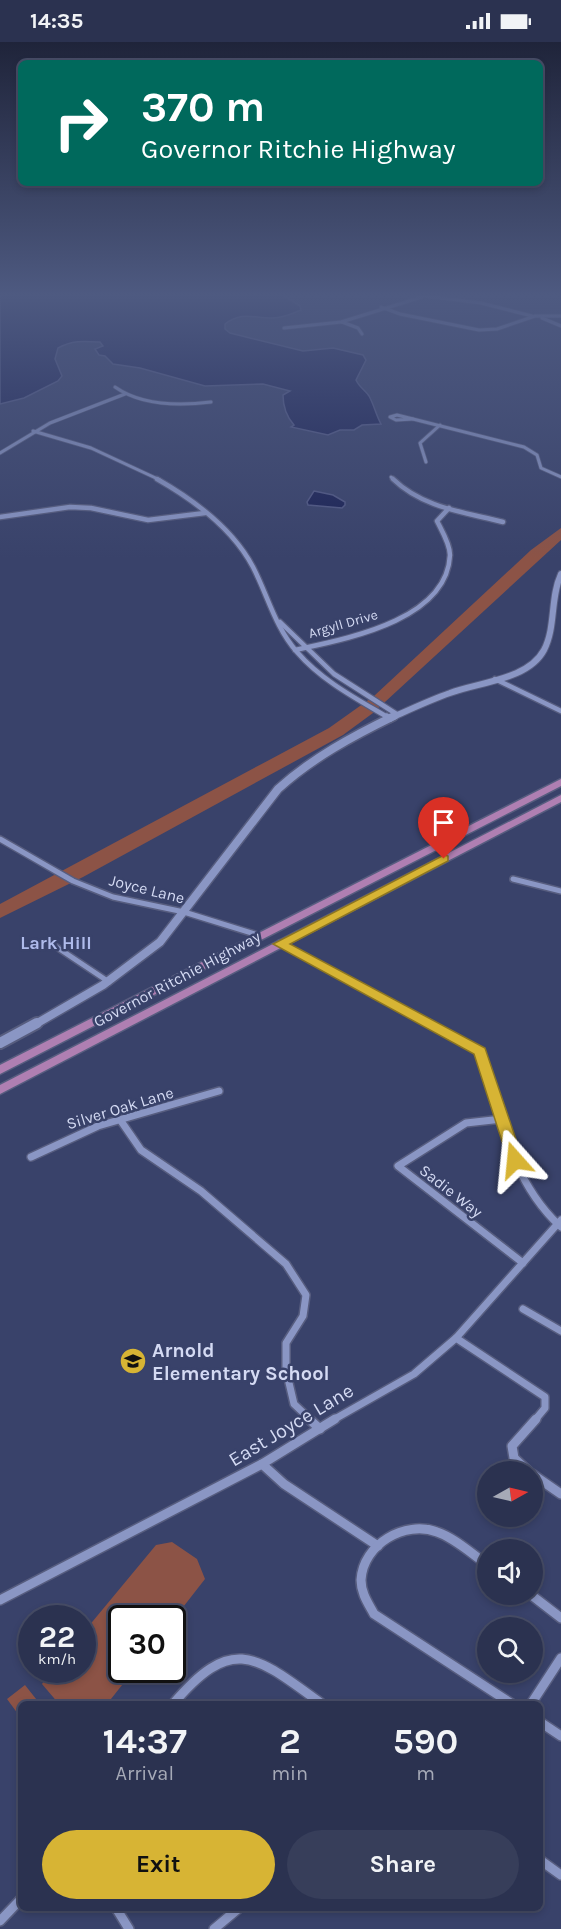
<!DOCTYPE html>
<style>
body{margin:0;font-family:Karla,sans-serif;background:#373e5a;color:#f1f3f6;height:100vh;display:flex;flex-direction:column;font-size:22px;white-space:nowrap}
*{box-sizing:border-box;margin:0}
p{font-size:20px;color:#a6aab7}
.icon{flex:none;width:33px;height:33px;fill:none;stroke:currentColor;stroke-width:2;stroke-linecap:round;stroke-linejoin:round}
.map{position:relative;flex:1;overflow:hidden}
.drawer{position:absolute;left:18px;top:1659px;width:525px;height:210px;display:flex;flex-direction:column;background:#2b3250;border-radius:9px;box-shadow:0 3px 9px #0003,0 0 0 2px #474d67}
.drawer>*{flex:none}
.top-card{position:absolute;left:18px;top:18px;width:525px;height:126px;border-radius:9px;box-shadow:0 3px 9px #0003,0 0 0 2px #474d67;background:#00695c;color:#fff;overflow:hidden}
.needle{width:39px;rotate:82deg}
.fabs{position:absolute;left:477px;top:1419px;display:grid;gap:12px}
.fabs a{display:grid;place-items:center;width:66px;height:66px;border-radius:50%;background:#2b3250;box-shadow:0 3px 9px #0003,0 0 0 2px #474d67;font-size:30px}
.speed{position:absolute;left:18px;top:1563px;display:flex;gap:12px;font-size:30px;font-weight:700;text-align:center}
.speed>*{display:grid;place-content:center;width:78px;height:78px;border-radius:50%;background:#2b3250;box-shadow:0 3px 9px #0003,0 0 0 2px #474d67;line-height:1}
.speed small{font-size:15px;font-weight:400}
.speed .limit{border:3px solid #111;border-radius:9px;background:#fff;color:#111}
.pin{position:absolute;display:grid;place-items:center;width:51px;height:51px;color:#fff;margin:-62px -26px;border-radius:50% 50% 50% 0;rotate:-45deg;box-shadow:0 0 6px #0007}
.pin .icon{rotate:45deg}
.me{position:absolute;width:66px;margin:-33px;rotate:342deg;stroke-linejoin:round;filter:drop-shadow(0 0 4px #0008)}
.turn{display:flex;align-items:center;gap:21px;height:126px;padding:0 24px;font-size:27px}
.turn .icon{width:78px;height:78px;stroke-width:2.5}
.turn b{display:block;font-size:42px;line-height:51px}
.eta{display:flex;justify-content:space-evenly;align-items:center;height:102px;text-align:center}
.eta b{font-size:36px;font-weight:700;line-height:42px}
.cta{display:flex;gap:12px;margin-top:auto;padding:12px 24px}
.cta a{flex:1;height:69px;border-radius:36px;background:#d7b434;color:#111;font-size:24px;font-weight:700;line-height:69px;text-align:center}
.cta a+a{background:#373e5a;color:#f1f3f6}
.status{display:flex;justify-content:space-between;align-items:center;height:42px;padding:0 30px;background:#2b3250;direction:ltr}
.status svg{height:16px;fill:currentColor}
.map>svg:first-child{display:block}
</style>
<div class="status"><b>14:35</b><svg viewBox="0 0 49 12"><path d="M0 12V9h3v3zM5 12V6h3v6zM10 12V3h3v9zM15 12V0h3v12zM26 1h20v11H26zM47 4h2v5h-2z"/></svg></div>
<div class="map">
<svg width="561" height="1887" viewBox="0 0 561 1887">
<rect width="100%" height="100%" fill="#39426a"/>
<g fill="#8c5346">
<polygon points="561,486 561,498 373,671 343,693 83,835 0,876 0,862 329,686 374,654 531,508"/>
<polygon points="172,1500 197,1517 205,1537 173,1578 122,1576 122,1628 134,1628 107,1662 59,1662 42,1642 51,1628 82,1628 83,1591 156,1503"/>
<polygon points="25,1643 40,1662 21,1662 21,1676 7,1657"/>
</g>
<g fill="#1b2254" stroke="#525984" stroke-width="1.5">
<path d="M0 253H283L300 264 301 268C292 272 282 276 272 276 253 276 242 269 225 282V287L230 291 303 309 333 306 363 313 366 318 356 338C359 345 365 348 369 354 374 363 376 373 381 382L362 383 354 388H340L328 393 291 385 294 383C286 374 283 365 283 353L290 349 263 342 205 344 140 326 113 322 105 314 99 313 95 307 103 304 100 300C84 299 72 298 58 306L55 317 62 334 58 339 24 356 0 362Z"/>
<polygon points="314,449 333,453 345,460 345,463 342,466 308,463 307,460"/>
</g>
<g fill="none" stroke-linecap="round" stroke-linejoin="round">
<defs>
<g id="minor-far4">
<polyline points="417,253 481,261 532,274"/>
<polyline points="381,265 400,272 479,288 497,287 535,274 561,274"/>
<polyline points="542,276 561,284"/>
<polyline points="342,280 358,286 362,292"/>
<polyline points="284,286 341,280 422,255"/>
<path d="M115 345C142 364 179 364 211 360"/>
<polygon points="397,373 413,377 396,378 390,375"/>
<polyline points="413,377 524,405 537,413 541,426 561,435"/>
<polyline points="33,389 91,406 160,438"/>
<polyline points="0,411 50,381 125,352"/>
<polyline points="426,420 420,401 440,383"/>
<polyline points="391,435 394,438"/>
</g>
<g id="minor-far3">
<path d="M157 437C194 458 233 487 253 525 268 554 275 585 297 610 322 639 357 657 389 676"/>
<path d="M393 437C423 466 464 470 503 480"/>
<polyline points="0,475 70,465 91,466 148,478 205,471"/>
<polyline points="280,580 334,632 398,673"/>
<path d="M295 608C345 597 447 579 450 513 450 502 442 489 437 479L449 466"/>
<polyline points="495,637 561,669"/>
</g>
<g id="minor-far2">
<polyline points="387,674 391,677"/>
<polyline points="0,797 73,839 113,855 184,870 261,894"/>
<polyline points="513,837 561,849"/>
<polyline points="280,901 431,983"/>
<polyline points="55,904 109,940"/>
</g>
<g id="minor-far1">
<path d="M428 981 480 1009C499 1071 511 1140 561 1185"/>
<polyline points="502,1077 466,1081 398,1124 523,1221"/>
<polyline points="121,1079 141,1108 201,1149 286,1222 306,1253 303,1274 286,1301 286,1328 294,1362 311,1378"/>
<polyline points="31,1115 98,1084 219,1049"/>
<polyline points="523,1267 561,1289"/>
<polyline points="456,1296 545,1355 545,1366 535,1378"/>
<polyline points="333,1378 414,1332 456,1296 561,1178"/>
</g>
<g id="minor">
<polyline points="309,1377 320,1387"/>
<polyline points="262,1422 284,1442 378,1504"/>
<polyline points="529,1430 514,1416 512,1404 536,1377"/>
<polyline points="532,1432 561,1452"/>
<path d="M488 1523C473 1513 455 1496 437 1490 405 1478 363 1502 361 1538 361 1551 368 1561 374 1572L512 1662"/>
<polyline points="530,1552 561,1576"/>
<polyline points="0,1558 262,1422 335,1377"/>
<path d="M173 1662C233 1591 256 1614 322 1662"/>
<polyline points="531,1662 561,1616"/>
<polyline points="540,1680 561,1694"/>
<polyline points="540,1818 561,1833"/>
<polyline points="116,1866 129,1887"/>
<polyline points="0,1879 21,1857"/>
<polyline points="214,1887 239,1866"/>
</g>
<path id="tertiary-far2" d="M391 676C411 667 430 658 450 651 479 640 528 638 544 608 556 585 550 556 561 532"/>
<path id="tertiary-far1" d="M34 983 103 943 160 900 278 747C312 716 353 694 394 674"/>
<polyline id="tertiary" points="0,1001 37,981"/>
<g id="trunk">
<polygon points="561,737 561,744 0,1032 0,1023"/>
<polygon points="561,753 561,760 0,1052 0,1043"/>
</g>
</defs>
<use href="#minor-far4" stroke="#575d7f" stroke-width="4.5"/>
<use href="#minor-far3" stroke="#575d7f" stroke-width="7"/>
<use href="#minor-far2" stroke="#575d7f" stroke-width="8"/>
<use href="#minor-far1" stroke="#575d7f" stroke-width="10"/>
<use href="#minor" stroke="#575d7f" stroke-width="12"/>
<use href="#tertiary-far2" stroke="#575d7f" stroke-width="8"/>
<use href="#tertiary-far1" stroke="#575d7f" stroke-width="11"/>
<use href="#tertiary" stroke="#575d7f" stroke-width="14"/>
<use href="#trunk" stroke="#575d7f" stroke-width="3"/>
<use href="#minor-far4" stroke="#8a96c4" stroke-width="3"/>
<use href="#minor-far3" stroke="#8a96c4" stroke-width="4.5"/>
<use href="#minor-far2" stroke="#8a96c4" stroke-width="5"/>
<use href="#minor-far1" stroke="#8a96c4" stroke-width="7"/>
<use href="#minor" stroke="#8a96c4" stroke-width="9"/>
<use href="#tertiary-far2" stroke="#8a96c4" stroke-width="6"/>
<use href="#tertiary-far1" stroke="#8a96c4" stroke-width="8"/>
<use href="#tertiary" stroke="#8a96c4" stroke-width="10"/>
<use href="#trunk" fill="#af7fb2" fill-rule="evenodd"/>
</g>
<linearGradient id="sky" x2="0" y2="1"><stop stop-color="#1f243a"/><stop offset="0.49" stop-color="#4e5a81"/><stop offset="1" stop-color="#4e5a81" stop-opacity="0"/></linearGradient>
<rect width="561" height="517" fill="url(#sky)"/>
<polygon fill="#d7b434" stroke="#8c7522" stroke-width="1.5" points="444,813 448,814 448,819 290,902 485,1006 523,1118 515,1124 508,1118 474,1012 273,902"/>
<defs>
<symbol id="school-disc" viewBox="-11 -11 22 22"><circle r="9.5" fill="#d7b434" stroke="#39426a"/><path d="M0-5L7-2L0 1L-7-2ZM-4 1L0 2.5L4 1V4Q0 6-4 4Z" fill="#111"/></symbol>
</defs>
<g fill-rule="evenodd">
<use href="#school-disc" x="118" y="1304" width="30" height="30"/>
</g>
<g text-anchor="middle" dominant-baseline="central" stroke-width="5" stroke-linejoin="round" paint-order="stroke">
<g font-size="14" fill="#d4daf3" stroke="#39426a">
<text transform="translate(343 582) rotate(-16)">Argyll Drive</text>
</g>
<g font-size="16" fill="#d4daf3" stroke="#39426a">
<text transform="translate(147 847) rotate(14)">Joyce Lane</text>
<text transform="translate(177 937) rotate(-28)">Governor Ritchie Highway</text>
<text transform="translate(120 1066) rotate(-17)">Silver Oak Lane</text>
<text transform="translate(451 1149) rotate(38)">Sadie Way</text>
</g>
<g font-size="18" font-weight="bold" fill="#afbbeb" stroke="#39426a">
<text x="56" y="901">Lark Hill</text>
</g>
<g font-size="20" font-weight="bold" fill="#d4daf3" stroke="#39426a" text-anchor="start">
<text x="152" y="1308">Arnold<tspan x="152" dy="23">Elementary School</tspan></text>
</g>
<g font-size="20" fill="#d4daf3" stroke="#39426a">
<text transform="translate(291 1383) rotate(-31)">East Joyce Lane</text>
</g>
</g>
</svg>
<div class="fabs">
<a><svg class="needle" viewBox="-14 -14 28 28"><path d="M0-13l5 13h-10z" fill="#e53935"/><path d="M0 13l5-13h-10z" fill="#a6aab7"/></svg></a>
<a><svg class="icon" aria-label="sound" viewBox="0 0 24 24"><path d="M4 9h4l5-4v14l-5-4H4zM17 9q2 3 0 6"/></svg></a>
<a><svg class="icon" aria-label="search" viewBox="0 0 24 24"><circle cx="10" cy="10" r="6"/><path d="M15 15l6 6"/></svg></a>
</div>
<div class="speed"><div>22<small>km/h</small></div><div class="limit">30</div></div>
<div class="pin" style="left:444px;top:817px;background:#d93025"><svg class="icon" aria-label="arrive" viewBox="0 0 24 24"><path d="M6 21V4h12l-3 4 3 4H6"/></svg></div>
<svg class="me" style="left:515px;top:1118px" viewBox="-20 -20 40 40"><path d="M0-17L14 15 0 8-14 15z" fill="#d7b434" stroke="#fff" stroke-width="4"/></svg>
<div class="top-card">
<div class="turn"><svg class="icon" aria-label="right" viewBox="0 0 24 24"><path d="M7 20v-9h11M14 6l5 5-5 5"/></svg><div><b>370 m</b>Governor Ritchie Highway</div></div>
</div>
<section class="drawer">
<div class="eta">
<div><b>14:37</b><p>Arrival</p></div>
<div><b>2</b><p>min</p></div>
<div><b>590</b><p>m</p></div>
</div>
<div class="cta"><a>Exit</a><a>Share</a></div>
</section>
</div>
